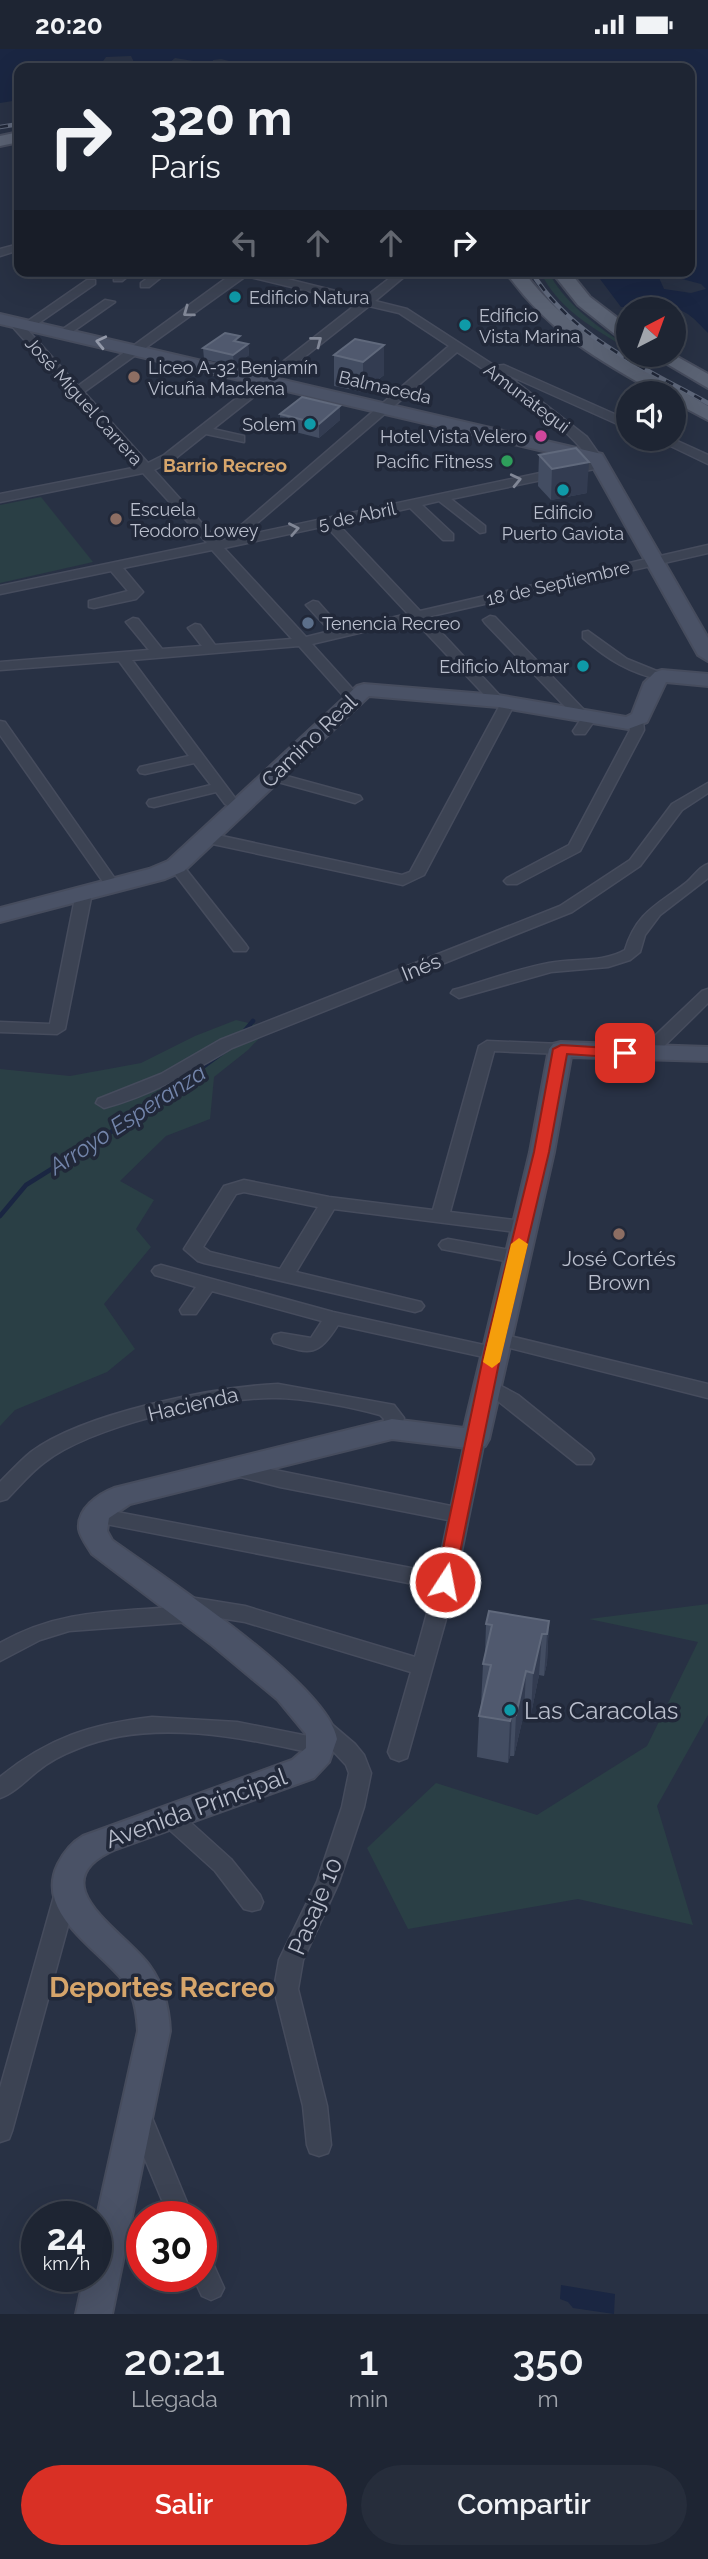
<!DOCTYPE html>
<html lang="es">
<meta charset="utf-8">
<style>
body{margin:0;font-family:Raleway,sans-serif;background:#262d3b;color:#f1f3f6;height:100vh;display:flex;flex-direction:column;font-size:26px;white-space:nowrap}
*{box-sizing:border-box;margin:0}
p{font-size:23px;color:#a1a5ac}
.icon{flex:none;width:38px;height:38px;fill:none;stroke:currentColor;stroke-width:2;stroke-linecap:round;stroke-linejoin:round}
.map{position:relative;height:2265px;overflow:hidden}
.sheet{display:flex;flex-direction:column;background:#1e2533;flex:1}
.sheet>*{flex:none}
.banner{position:absolute;left:14px;top:14px;width:681px;height:214px;border-radius:14px;box-shadow:0 7px 28px #0002,0 0 0 2px #3c424e;background:#1e2533;color:#f1f3f6;overflow:hidden}
.needle{width:46px;rotate:41deg}
.fabs{position:absolute;left:616px;top:248px;display:grid;gap:14px}
.fabs a{display:grid;place-items:center;width:70px;height:70px;border-radius:50%;background:#1e2533;box-shadow:0 7px 28px #0002,0 0 0 2px #3c424e;font-size:35px}
.speed{position:absolute;left:21px;top:2152px;display:flex;gap:14px;font-size:35px;font-weight:700;text-align:center}
.speed>*{display:grid;place-content:center;width:91px;height:91px;border-radius:50%;background:#1e2533;box-shadow:0 7px 28px #0002,0 0 0 2px #3c424e;line-height:1}
.speed small{font-size:18px;font-weight:400}
.speed .limit{border:10px solid #d22;background:#fff;color:#111}
.pin{position:absolute;display:grid;place-items:center;width:60px;height:60px;color:#fff;margin:-30px;border-radius:14px;box-shadow:0 4px 10px #0006}
.me{position:absolute;width:77px;margin:-38px;rotate:11deg;stroke-linejoin:round;filter:drop-shadow(0 0 5px #0008)}
.turn{display:flex;align-items:center;gap:24px;height:147px;padding:0 21px;font-size:32px}
.turn .icon{width:91px;height:91px;stroke-width:2.5}
.turn b{display:block;font-size:49px;line-height:60px}
.lanes{display:flex;align-items:center;height:66px;padding:0 21px;background:#0003;justify-content:center;gap:35px;direction:ltr}
.lanes .off{opacity:.35}
.eta{display:flex;justify-content:space-evenly;align-items:center;height:119px;text-align:center}
.eta b{font-size:42px;font-weight:600;line-height:49px}
.cta{display:flex;gap:14px;margin-top:auto;padding:14px 21px}
.cta a{flex:1;height:80px;border-radius:42px;background:#d93025;color:#fff;font-size:28px;font-weight:600;line-height:80px;text-align:center}
.cta a+a{background:#262d3b;color:#f1f3f6}
.status{display:flex;justify-content:space-between;align-items:center;height:49px;padding:0 35px;background:#1e2533;direction:ltr}
.status svg{height:19px;fill:currentColor}
.map>svg:first-child{display:block}
</style>
<div class="status"><b>20:20</b><svg viewBox="0 0 49 12"><path d="M0 12V9h3v3zM5 12V6h3v6zM10 12V3h3v9zM15 12V0h3v12zM26 1h20v11H26zM47 4h2v5h-2z"/></svg></div>
<div class="map">
<svg width="708" height="2265" viewBox="0 0 708 2265">
<rect width="100%" height="100%" fill="#283144"/>
<g fill="#2a3f45">
<path d="M540 222H548C564 254 598 279 628 297V300C594 280 557 259 540 222Z"/>
<polygon points="41,448 93,513 0,534 0,456"/>
<polygon points="236,971 269,979 248,1001 214,1028 210,1070 166,1087 120,1132 154,1151 136,1180 151,1198 104,1255 135,1300 107,1323 15,1361 0,1377 0,1020 70,1027 141,1014 195,987"/>
<polygon points="708,1555 708,1666 657,1757 693,1876 578,1850 408,1880 367,1799 436,1734 537,1766 647,1697 698,1593 589,1570"/>
</g>
<g fill="#1a2642">
<path d="M0 0H708V284C695 271 689 262 670 258V253H665L663 258H621L594 222H656L664 240 691 244 706 240 701 235 682 230 679 222H690V19H231L233 13 221 10 213 11 212 15 175 9 169 14 178 19H157L134 13 131 7 106 8 98 19H19V51L0 54Z"/>
<polygon points="561,2236 615,2245 614,2265 573,2259 568,2253 560,2250"/>
</g>
<g fill="none" stroke-linecap="round" stroke-linejoin="round">
<g stroke="#1a2642" stroke-width="4.5">
<polyline points="242,985 253,972"/>
<polyline points="0,1167 26,1136 130,1071 229,999"/>
</g>
<defs>
<g id="street">
<polygon points="19,195 19,201 0,207 0,200"/>
<polygon points="122,222 134,222 122,232 114,232 114,228"/>
<polygon points="157,222 169,222 149,238 141,238 141,234"/>
<path d="M236 222H255L364 249 399 222H411L375 252 407 260 495 317 504 316 628 371V379L624 378 506 325 587 388 606 415 604 418 451 450 485 477V483L480 484 439 452 422 456 453 485V491H443L410 459 338 475 420 562 708 496V504L427 568 504 651H513L515 654 424 826 403 836 208 794 200 789 208 784 402 826 410 823 500 656 493 655 414 571 312 595 358 646 360 649 353 653 348 652 299 597 132 611 235 749 246 759 239 763 225 755 216 743 154 758 149 757 147 754 149 751 211 736 194 714 145 725 140 724 138 721 140 718 189 707 119 612 0 621V613L149 601 126 573 133 569 138 570 162 600 202 597 188 579 195 575 200 576 215 596 292 590 212 501 123 519 143 543 136 550 94 559 89 558V552L128 542 111 522 0 545V537L207 494 143 424 0 453V445L138 418 10 275V271H18L24 278 25 274 87 231H95V235L33 278H25L78 337ZM246 227 358 254 164 406 148 414 84 343ZM369 257 399 264 449 297 224 491 218 492 154 421 172 412 206 385 244 393V387L213 380ZM457 303C500 331 562 371 592 413L242 487ZM326 477 408 565 342 580 318 553 313 552 306 556 330 582 306 588 224 499Z"/>
<polygon points="105,251 115,253 68,286 60,286 60,282"/>
<polygon points="656,390 673,390 708,406 708,415"/>
<polygon points="490,567 495,568 587,664 595,665 597,668 585,685 575,685 573,682 581,670 576,669 485,574 483,571"/>
<path d="M588 582 627 610 669 627 662 631C630 624 608 611 583 589V583Z"/>
<polygon points="636,668 643,672 644,681 580,802 517,835 507,835 504,832 507,829 569,796 630,681 629,672"/>
<polygon points="0,672 5,673 118,834 121,837 118,840 108,840 0,686"/>
<polygon points="272,723 360,747 362,750 355,754 267,730 265,727"/>
<path d="M708 734V744L682 761 640 817 572 863 232 999C192 1023 150 1047 104 1059L96 1054 98 1050 161 1025 220 991 560 857 630 811 672 755Z"/>
<polygon points="176,812 181,814 246,896 248,899 246,902 234,902 171,820 168,817"/>
<path d="M708 815V829L660 866 645 886 640 903 630 911 608 918 551 923 459 949 451 944 453 941C485 932 517 920 549 914 574 909 603 914 625 901 637 862 658 856 687 833 694 827 699 818 708 815Z"/>
<polygon points="84,839 92,844 65,980 57,985 0,983 0,973 50,975 76,844"/>
<polygon points="708,940 708,954 652,1009 640,1009 638,1005 640,1001 702,942"/>
<path d="M487 992 561 995 569 1000 561 1005 494 1002 450 1163 523 1172 529 1174 532 1178 529 1182 523 1184 334 1160 296 1223 421 1253 424 1257 421 1261 415 1263 204 1214 198 1212 184 1200 224 1137 244 1131 329 1148 433 1161 479 997ZM244 1143 318 1158 280 1220 210 1203 203 1198 236 1145Z"/>
<polygon points="448,1190 516,1202 525,1208 516,1214 442,1200 439,1196 442,1192"/>
<path d="M161 1216 333 1263 493 1298 500 1299 502 1304 500 1309 493 1310 338 1276C317 1309 310 1305 274 1294L272 1290 274 1286 281 1284 311 1289 322 1272 212 1242 196 1265H182L180 1261 196 1238 155 1226 152 1222 155 1218Z"/>
<polygon points="497,1284 708,1335 708,1349 490,1294 488,1290 490,1286"/>
<polygon points="488,1330 518,1346 591,1405 594,1410 591,1415 577,1415 479,1337 481,1332"/>
<path d="M278 1335 394 1356 404 1369 399 1385H385L382 1380 384 1370 380 1366C352 1358 303 1349 275 1349 216 1348 92 1377 45 1413 31 1423 19 1438 7 1450L0 1452V1433C10 1423 20 1412 31 1403 83 1364 213 1338 278 1335Z"/>
<path d="M475 1383 482 1385 485 1390 453 1545 407 1709 399 1712 391 1709 388 1703 411 1623 245 1573 201 1566 198 1570 191 1573 69 1582 40 1591 0 1612V1594C58 1561 110 1563 175 1558L173 1555 176 1550 183 1547 245 1557 415 1608 434 1539 96 1473 89 1471 86 1466 89 1461 96 1459 437 1524 448 1471 280 1438 229 1425 226 1420 229 1415 236 1413 451 1457 465 1390 468 1385Z"/>
<path d="M152 1668 237 1673 318 1689 309 1678 312 1672 320 1670 328 1672 355 1695 364 1706 371 1724 364 1758 339 1833 303 1911 298 1940 327 2057 331 2096 328 2104 319 2107 310 2104 307 2096 303 2057 274 1940 279 1911 317 1833 342 1758 349 1724 346 1716 331 1700 329 1704 321 1706C245 1689 152 1668 77 1700 64 1705 50 1712 39 1721 27 1730 15 1744 0 1749V1728C48 1689 91 1675 152 1668Z"/>
<polygon points="171,1760 179,1763 231,1810 260,1846 263,1853 260,1860 252,1862 244,1860 215,1822 163,1775 160,1769 163,1763"/>
<polygon points="67,1831 75,1833 78,1840 12,2082 9,2090 0,2093 0,2039 56,1840 59,1833"/>
<polygon points="139,2056 148,2059 193,2168 169,2168 127,2067 130,2059"/>
<polygon points="201,2204 210,2208 224,2239 220,2247 211,2251 202,2247 193,2228 201,2228"/>
</g>
<g id="secondary">
<polygon points="0,265 602,405 708,589 708,612 698,606 590,413 0,275"/>
<polygon points="662,621 708,625 708,637 666,633 647,673 628,680 498,658 369,647 184,822 165,830 0,873 0,859 149,820 168,812 357,637 364,635 498,646 626,668 632,665 644,634 655,623"/>
<path d="M561 993 708 998V1012L571 1008 554 1103 489 1390 485 1397 475 1400 392 1390 130 1455 109 1469 107 1482 112 1491C160 1526 328 1635 337 1690L329 1713 314 1729 116 1800C37 1834 123 1881 149 1916 163 1935 169 1959 170 1982L112 2265H76L84 2228H96V2172L138 1982C137 1966 135 1948 126 1935 101 1901 33 1865 58 1815 64 1803 71 1794 83 1787L292 1711 306 1699V1685L278 1651 212 1596 92 1505C88 1498 80 1488 79 1480 77 1460 98 1445 114 1439L392 1370 464 1379 530 1103 549 1000 553 995Z"/>
</g>
<g id="primary">
<polygon points="19,83 19,93 0,97 0,87"/>
<path d="M505 222H523C573 289 639 316 708 357V371L674 353V345H659C597 310 547 282 505 222Z"/>
<polygon points="551,222 569,222 590,248 628,277 628,291 621,290 578,256"/>
<polygon points="652,306 674,306 708,325 708,339"/>
</g>
</defs>
<use href="#street" stroke="#464c5d" stroke-width="3"/>
<use href="#secondary" stroke="#464c5d" stroke-width="4"/>
<use href="#primary" stroke="#464c5d" stroke-width="4"/>
<use href="#street" fill="#3c4353" fill-rule="evenodd"/>
<use href="#secondary" fill="#4a5266" fill-rule="evenodd"/>
<use href="#primary" fill="#5a6273" fill-rule="evenodd"/>
<defs>
<g id="rail">
<polyline points="0,78 19,75"/>
<path d="M531 222C570 287 644 319 708 354"/>
</g>
</defs>
<use href="#rail" stroke="#5e677a" stroke-width="4.5"/>
<use href="#rail" stroke="#212839" stroke-width="2.5" stroke-dasharray="8" stroke-linecap="butt"/>
</g>
<g fill="#434d62">
<polygon points="355,290 384,326 363,343 334,337 334,306"/>
<polygon points="241,293 248,295 249,306 234,317 204,310 203,299"/>
<polygon points="280,365 340,371 319,389 280,379"/>
<polygon points="539,406 587,444 551,451 538,437"/>
<polygon points="549,1572 547,1614 544,1627 539,1626 531,1665 524,1664 514,1707 510,1707 508,1714 477,1708 479,1667 481,1656 483,1615 485,1606 486,1575"/>
</g>
<g fill="#333c51">
<polygon points="248,295 249,306 234,317 233,306"/>
<polygon points="384,296 384,326 363,343 363,313"/>
<polygon points="340,357 340,371 319,389 319,375"/>
<polygon points="589,413 587,444 551,451 552,420"/>
<polygon points="549,1572 547,1614 544,1627 547,1585"/>
<polygon points="542,1585 539,1626 531,1665 533,1624"/>
<polygon points="526,1622 524,1664 514,1707 516,1666"/>
<polygon points="512,1665 510,1707 508,1714 510,1672"/>
</g>
<g fill="#50596e" stroke="#60697c" stroke-width="2">
<polygon points="225,284 240,287 234,292 248,295 233,306 203,299"/>
<polygon points="355,290 384,296 363,313 334,306"/>
<polygon points="302,348 340,357 319,375 280,365"/>
<polygon points="576,399 589,413 552,420 539,406"/>
<polygon points="489,1562 549,1572 547,1585 542,1585 533,1624 526,1622 516,1666 512,1665 510,1672 479,1667 491,1616 483,1615 492,1576 486,1575"/>
</g>
<defs><path id="oneway-chevron" d="M-2-3.5L2.5 0L-2 3.5" fill="none" stroke-width="1.6" stroke-linecap="round" stroke-linejoin="round" transform="scale(1.75)"/></defs>
<g stroke="#818796">
<use href="#oneway-chevron" transform="translate(188 263) rotate(144)"/>
<use href="#oneway-chevron" transform="translate(317 292) rotate(-38)"/>
<use href="#oneway-chevron" transform="translate(516 431) rotate(-13)"/>
<use href="#oneway-chevron" transform="translate(294 480) rotate(-11)"/>
</g>
<use stroke="#9399a9" href="#oneway-chevron" transform="translate(101 293) rotate(-167)"/>
<polygon fill="#d93025" stroke="#8d1f18" stroke-width="2" points="561,996 625,1000 632,1004 625,1009 567,1005 549,1103 501,1304 454,1533 451,1538 438,1538 436,1533 484,1304 534,1103 553,1000"/>
<polygon fill="#f59e0b" points="519,1189 528,1195 500,1313 492,1319 483,1313 511,1195"/>
<g fill="#0f9aa8" stroke="#212839" stroke-width="2.5">
<circle cx="235" cy="248" r="7"/>
<circle cx="465" cy="276" r="7"/>
<circle cx="310" cy="375" r="7"/>
<circle cx="563" cy="441" r="7"/>
<circle cx="583" cy="617" r="7"/>
<circle cx="510" cy="1661" r="7"/>
</g>
<g fill="#8d6e63" stroke="#212839" stroke-width="2.5">
<circle cx="134" cy="328" r="7"/>
<circle cx="116" cy="470" r="7"/>
<circle cx="619" cy="1185" r="7"/>
</g>
<circle fill="#d1479c" stroke="#212839" stroke-width="2.5" cx="541" cy="387" r="7"/>
<circle fill="#2e9e5b" stroke="#212839" stroke-width="2.5" cx="507" cy="412" r="7"/>
<circle fill="#5c6f8a" stroke="#212839" stroke-width="2.5" cx="308" cy="574" r="7"/>
<g text-anchor="middle" dominant-baseline="central" stroke-width="7" stroke-linejoin="round" paint-order="stroke">
<g font-size="18" fill="#babfcd" stroke="#212839" text-anchor="start">
<text x="249" y="248">Edificio Natura</text>
<text x="479" y="266">Edificio<tspan x="479" dy="21">Vista Marina</tspan></text>
<text x="148" y="318">Liceo A-32 Benjamín<tspan x="148" dy="21">Vicuña Mackena</tspan></text>
<text x="296" y="375" text-anchor="end">Solem</text>
<text x="527" y="387" text-anchor="end">Hotel Vista Velero</text>
<text x="493" y="412" text-anchor="end">Pacific Fitness</text>
<text x="130" y="460">Escuela<tspan x="130" dy="21">Teodoro Lowey</tspan></text>
<text x="563" y="463" text-anchor="middle">Edificio<tspan x="563" dy="21">Puerto Gaviota</tspan></text>
<text x="322" y="574">Tenencia Recreo</text>
<text x="569" y="617" text-anchor="end">Edificio Altomar</text>
</g>
<g font-size="18" fill="#babfcd" stroke="#212839">
<text transform="translate(385 338) rotate(13)">Balmaceda</text>
<text transform="translate(527 349) rotate(37)">Amunátegui</text>
<text transform="translate(84 352) rotate(48)">José Miguel Carrera</text>
<text transform="translate(357 467) rotate(-12)">5 de Abril</text>
<text transform="translate(558 534) rotate(-13)">18 de Septiembre</text>
</g>
<g font-size="19" font-weight="bold" fill="#d6a56b" stroke="#212839">
<text x="225" y="416">Barrio Recreo</text>
</g>
<g font-size="21" fill="#babfcd" stroke="#212839">
<text transform="translate(309 692) rotate(-44)">Camino Real</text>
<text transform="translate(421 918) rotate(-22)">Inés</text>
<text transform="translate(193 1355) rotate(-13)">Hacienda</text>
</g>
<g font-size="21" fill="#babfcd" stroke="#212839">
<text x="619" y="1209">José Cortés<tspan x="619" dy="24">Brown</tspan></text>
</g>
<g font-size="23" font-style="italic" fill="#7385ab" stroke="#212839">
<text transform="translate(127 1070) rotate(-33)">Arroyo Esperanza</text>
</g>
<g font-size="24" fill="#babfcd" stroke="#212839" text-anchor="start">
<text x="524" y="1661">Las Caracolas</text>
</g>
<g font-size="24" fill="#babfcd" stroke="#212839">
<text transform="translate(196 1759) rotate(-20)">Avenida Principal</text>
<text transform="translate(315 1857) rotate(-67)">Pasaje 10</text>
</g>
<g font-size="28" font-weight="bold" fill="#d6a56b" stroke="#212839">
<text x="162" y="1938">Deportes Recreo</text>
</g>
</g>
</svg>
<div class="fabs">
<a><svg class="needle" viewBox="-14 -14 28 28"><path d="M0-13l5 13h-10z" fill="#e53935"/><path d="M0 13l5-13h-10z" fill="#a1a5ac"/></svg></a>
<a><svg class="icon" aria-label="sound" viewBox="0 0 24 24"><path d="M4 9h4l5-4v14l-5-4H4zM17 9q2 3 0 6"/></svg></a>
</div>
<div class="speed"><div>24<small>km/h</small></div><div class="limit">30</div></div>
<div class="pin" style="left:625px;top:1004px;background:#d93025"><svg class="icon" aria-label="arrive" viewBox="0 0 24 24"><path d="M6 21V4h12l-3 4 3 4H6"/></svg></div>
<svg class="me" style="left:445px;top:1533px" viewBox="-20 -20 40 40"><circle r="17" fill="#d93025" stroke="#fff" stroke-width="3"/><path d="M0-11L8 9 0 5-8 9z" fill="#fff"/></svg>
<div class="banner">
<div class="turn"><svg class="icon" aria-label="right" viewBox="0 0 24 24"><path d="M7 20v-9h11M14 6l5 5-5 5"/></svg><div><b>320 m</b>París</div></div>
<div class="lanes"><svg class="icon off" aria-label="left" viewBox="0 0 24 24"><path d="M17 20v-9H6M10 6l-5 5 5 5"/></svg><svg class="icon off" aria-label="ahead" viewBox="0 0 24 24"><path d="M12 20V5M6 11l6-6 6 6"/></svg><svg class="icon off" aria-label="ahead" viewBox="0 0 24 24"><path d="M12 20V5M6 11l6-6 6 6"/></svg><svg class="icon" aria-label="right" viewBox="0 0 24 24"><path d="M7 20v-9h11M14 6l5 5-5 5"/></svg></div>
</div>
</div>
<section class="sheet">
<div class="eta">
<div><b>20:21</b><p>Llegada</p></div>
<div><b>1</b><p>min</p></div>
<div><b>350</b><p>m</p></div>
</div>
<div class="cta"><a>Salir</a><a>Compartir</a></div>
</section>
